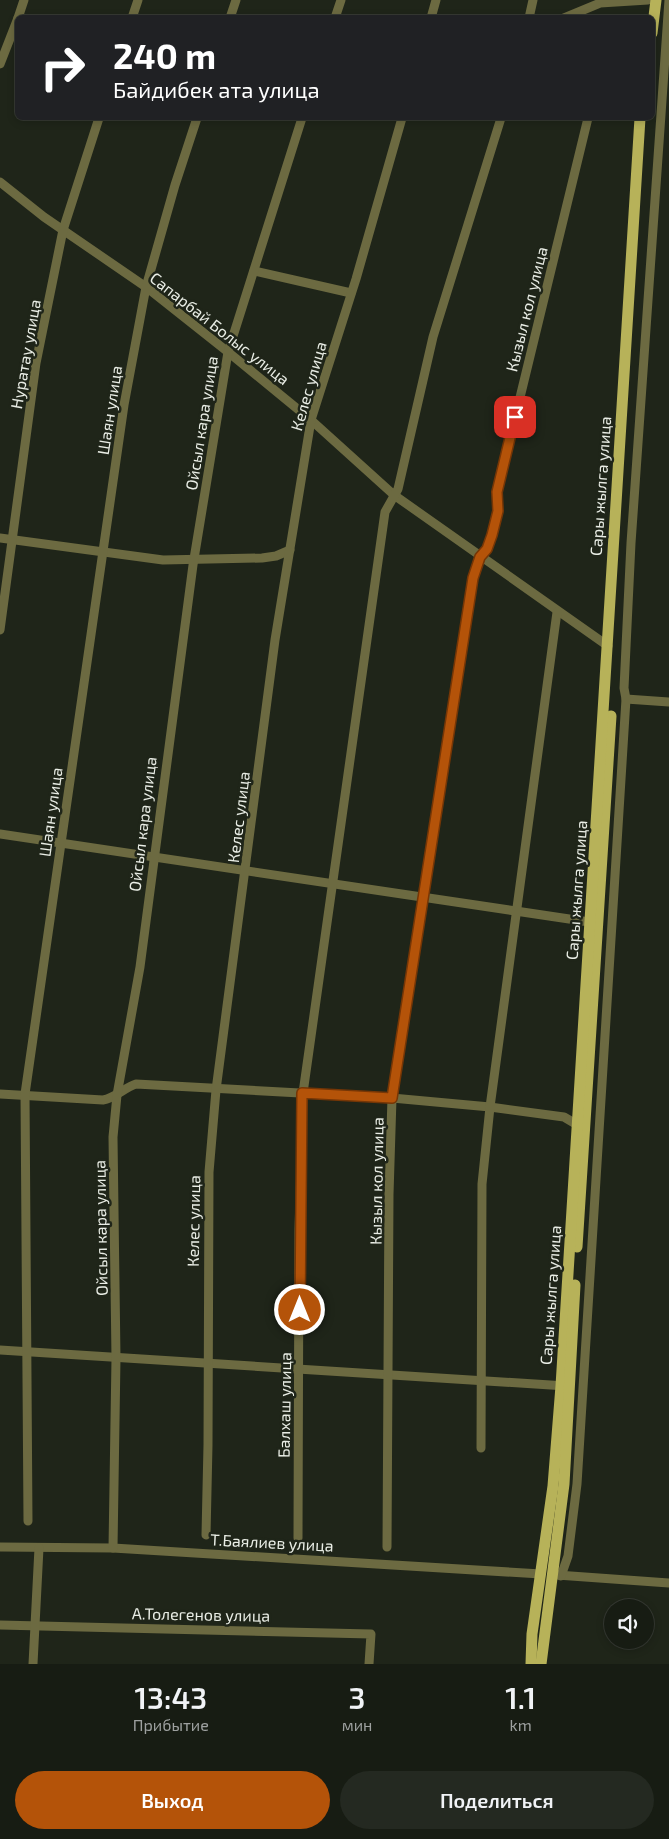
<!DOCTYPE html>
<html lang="ru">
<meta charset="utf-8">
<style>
body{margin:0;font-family:"Exo 2",sans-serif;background:#242921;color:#f1f3f6;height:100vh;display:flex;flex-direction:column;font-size:19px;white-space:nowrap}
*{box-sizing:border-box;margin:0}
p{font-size:16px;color:#9ea1a0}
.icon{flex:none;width:28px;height:28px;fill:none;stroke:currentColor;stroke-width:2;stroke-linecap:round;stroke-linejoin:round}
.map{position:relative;height:1664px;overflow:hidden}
.sheet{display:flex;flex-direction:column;background:#171c13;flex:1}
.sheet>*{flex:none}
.guide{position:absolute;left:15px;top:15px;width:640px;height:105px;border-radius:8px;box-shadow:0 2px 8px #0003,0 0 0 1px #363a33;background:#202124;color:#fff;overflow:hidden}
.fabs{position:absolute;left:604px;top:1599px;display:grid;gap:10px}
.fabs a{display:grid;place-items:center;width:50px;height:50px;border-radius:50%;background:#171c13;box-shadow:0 2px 8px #0003,0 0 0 1px #363a33;font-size:25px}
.pin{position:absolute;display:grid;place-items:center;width:42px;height:42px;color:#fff;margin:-21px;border-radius:10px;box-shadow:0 2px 8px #0006}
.me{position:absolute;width:55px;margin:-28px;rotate:0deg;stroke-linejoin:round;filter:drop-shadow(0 0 4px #0008)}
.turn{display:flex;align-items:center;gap:18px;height:105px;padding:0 15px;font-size:22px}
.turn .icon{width:65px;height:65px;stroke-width:2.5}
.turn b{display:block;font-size:35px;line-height:42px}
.eta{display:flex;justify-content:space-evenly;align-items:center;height:85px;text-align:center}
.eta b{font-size:30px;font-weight:600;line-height:35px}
.primary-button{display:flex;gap:10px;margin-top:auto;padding:10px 15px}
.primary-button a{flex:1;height:58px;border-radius:30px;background:#b45309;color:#fff;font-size:20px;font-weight:600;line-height:58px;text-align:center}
.primary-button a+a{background:#242921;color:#f1f3f6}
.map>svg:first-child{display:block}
</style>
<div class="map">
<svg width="669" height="1664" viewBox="0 0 669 1664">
<rect width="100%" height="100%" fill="#1f2519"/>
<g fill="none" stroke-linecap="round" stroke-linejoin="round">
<g stroke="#6c6a41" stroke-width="9">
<polyline points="18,18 24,0"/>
<polyline points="132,18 138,0"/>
<polyline points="230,18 236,0"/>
<polyline points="335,18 341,0"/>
<polyline points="431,18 436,0"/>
<polyline points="529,18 533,0"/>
<polyline points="564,18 600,3 648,0"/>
<polyline points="0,64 18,18"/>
<polyline points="0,182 44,217 146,287 228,352 311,420 394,495 608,646"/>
<polyline points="254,271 351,293"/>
<polyline points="0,538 163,560 262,558 276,556 290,550"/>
<polyline points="0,630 36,363 63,230 99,118"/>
<polyline points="626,699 669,702"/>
<polyline points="0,834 596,923"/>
<path d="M0 1094 103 1100C115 1098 124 1088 136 1084L392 1098 490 1107 564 1117 581 1127"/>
<polyline points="0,1350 566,1386"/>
<polyline points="481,1448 482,1184 490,1107 557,612"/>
<polyline points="28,1521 25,1094 124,405 146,287 175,185 197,118"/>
<polyline points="206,1535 208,1445 209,1172 216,1090 275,640 311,420 356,279 402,118"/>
<polyline points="298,1538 299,1230 303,1093 385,512 398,489 433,337 501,118"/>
<polyline points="0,1547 113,1548 541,1574"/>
<polyline points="387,1547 389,1194 392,1098 473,578 479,557 487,549 492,535 498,511 497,492 588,118"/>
<polyline points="113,1548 116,1358 113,1137 117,1095 140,967 193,565 228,352 302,118"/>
<polyline points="557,1575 669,1583"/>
<polyline points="561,1576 568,1556 577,1484 626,699 624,688 631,543 669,0"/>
<polyline points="0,1625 371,1634 369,1664"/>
<polyline points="33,1664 39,1548"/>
</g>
<g stroke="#b7b259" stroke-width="11">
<polyline points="652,33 656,0"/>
<polyline points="577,1247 611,716"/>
<polyline points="531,1664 532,1634 553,1486 561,1386 640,118"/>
<polyline points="541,1664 564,1484 575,1285"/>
</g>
</g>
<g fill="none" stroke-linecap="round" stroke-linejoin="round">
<defs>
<polyline id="route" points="300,1310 302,1093 392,1098 473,578 480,557 487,549 492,535 498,511 497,492 515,417"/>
</defs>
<use href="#route" stroke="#753606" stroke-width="12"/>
<use href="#route" stroke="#b45309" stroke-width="9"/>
</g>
<g text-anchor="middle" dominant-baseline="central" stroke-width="5" stroke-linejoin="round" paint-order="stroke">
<g font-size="16" fill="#e9ede5" stroke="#1f2519">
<text transform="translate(526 309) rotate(-76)">Кызыл кол улица</text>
<text transform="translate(220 328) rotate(38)">Сапарбай Болыс улица</text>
<text transform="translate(25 354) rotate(-80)">Нуратау улица</text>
<text transform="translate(308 386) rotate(-74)">Келес улица</text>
<text transform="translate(109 410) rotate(-81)">Шаян улица</text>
<text transform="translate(201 423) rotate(-81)">Ойсыл кара улица</text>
<text transform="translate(600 486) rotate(-86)">Сары жылга улица</text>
<text transform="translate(50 812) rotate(-82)">Шаян улица</text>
<text transform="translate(238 817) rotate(-83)">Келес улица</text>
<text transform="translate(142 824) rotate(-83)">Ойсыл кара улица</text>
<text transform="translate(576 890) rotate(-86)">Сары жылга улица</text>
<text transform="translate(376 1181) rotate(-89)">Кызыл кол улица</text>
<text transform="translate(193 1221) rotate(-89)">Келес улица</text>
<text transform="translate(100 1228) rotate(-91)">Ойсыл кара улица</text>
<text transform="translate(550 1295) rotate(-86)">Сары жылга улица</text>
<text transform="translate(284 1405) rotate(-89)">Балхаш улица</text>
<text transform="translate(272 1542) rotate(3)">Т.Баялиев улица</text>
<text transform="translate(201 1614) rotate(1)">А.Толегенов улица</text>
</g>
</g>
</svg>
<div class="fabs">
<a><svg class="icon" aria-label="sound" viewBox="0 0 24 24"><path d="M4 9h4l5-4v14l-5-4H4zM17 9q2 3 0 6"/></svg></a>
</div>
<div class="pin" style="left:515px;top:417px;background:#d93025"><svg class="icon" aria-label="arrive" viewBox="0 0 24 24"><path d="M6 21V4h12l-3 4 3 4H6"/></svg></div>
<svg class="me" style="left:300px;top:1310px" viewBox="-20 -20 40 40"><circle r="17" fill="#b45309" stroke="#fff" stroke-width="3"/><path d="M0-11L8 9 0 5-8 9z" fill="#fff"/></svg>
<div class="guide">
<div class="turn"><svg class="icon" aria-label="right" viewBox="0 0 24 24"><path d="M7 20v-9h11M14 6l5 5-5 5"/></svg><div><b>240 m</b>Байдибек ата улица</div></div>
</div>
</div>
<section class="sheet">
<div class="eta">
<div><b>13:43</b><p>Прибытие</p></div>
<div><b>3</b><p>мин</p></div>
<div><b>1.1</b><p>km</p></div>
</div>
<div class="primary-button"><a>Выход</a><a>Поделиться</a></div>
</section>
